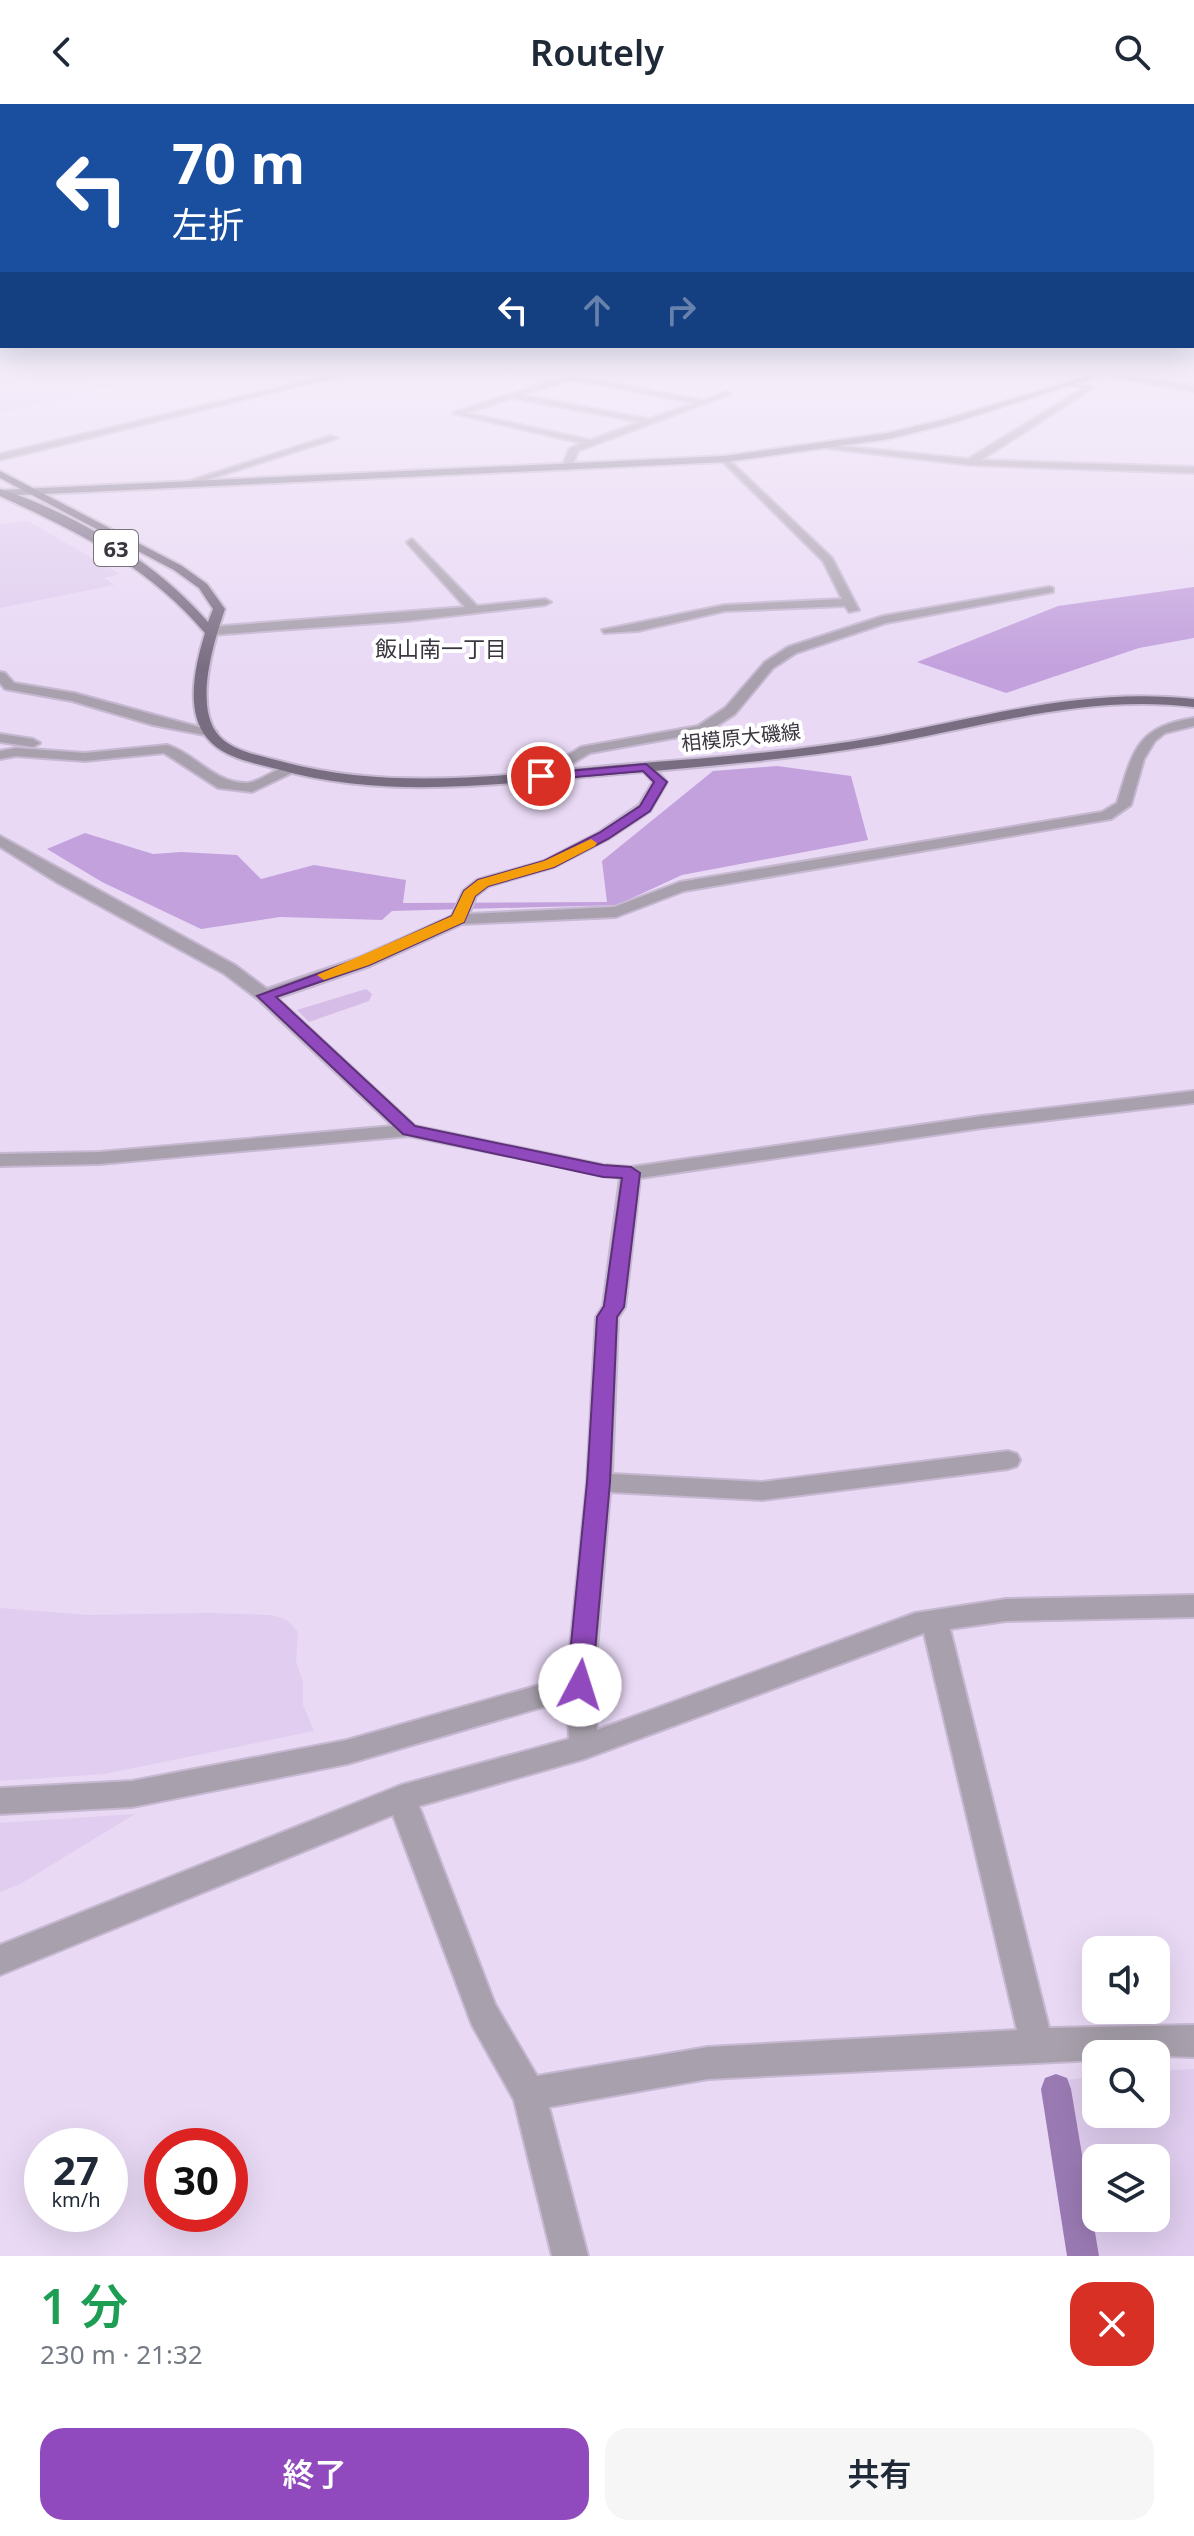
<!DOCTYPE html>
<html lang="ja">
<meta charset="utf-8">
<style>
body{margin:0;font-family:"Noto Sans","Noto Sans JP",sans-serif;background:#f6f6f7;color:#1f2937;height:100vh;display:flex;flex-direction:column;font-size:30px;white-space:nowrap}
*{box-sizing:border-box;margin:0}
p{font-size:26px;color:#747a83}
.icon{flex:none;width:44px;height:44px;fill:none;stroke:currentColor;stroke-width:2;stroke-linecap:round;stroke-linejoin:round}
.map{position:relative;height:2152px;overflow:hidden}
.sheet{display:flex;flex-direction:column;background:#fff;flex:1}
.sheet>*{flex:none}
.top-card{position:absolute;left:0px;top:0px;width:1194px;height:244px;box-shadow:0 8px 32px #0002;background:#1a4fa0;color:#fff;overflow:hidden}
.fabs{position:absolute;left:1082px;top:1832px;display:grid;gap:16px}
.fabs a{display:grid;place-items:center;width:88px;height:88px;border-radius:16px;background:#fff;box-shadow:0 8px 32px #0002;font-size:40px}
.speed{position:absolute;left:24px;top:2024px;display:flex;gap:16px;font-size:40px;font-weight:700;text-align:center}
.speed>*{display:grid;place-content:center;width:104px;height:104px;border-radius:50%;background:#fff;box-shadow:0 8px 32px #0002;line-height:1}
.speed small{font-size:20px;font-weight:400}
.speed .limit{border:12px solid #d22;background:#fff;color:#111}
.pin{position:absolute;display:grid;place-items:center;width:68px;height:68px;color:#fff;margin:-34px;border:4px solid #fff;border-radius:50%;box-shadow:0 2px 8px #0007}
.me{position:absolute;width:88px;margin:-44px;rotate:5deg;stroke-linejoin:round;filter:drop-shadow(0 0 6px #0008)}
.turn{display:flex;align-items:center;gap:28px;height:168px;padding:0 40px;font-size:36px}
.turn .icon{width:104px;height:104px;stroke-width:2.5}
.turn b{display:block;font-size:56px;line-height:68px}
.lanes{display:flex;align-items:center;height:76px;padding:0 40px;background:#0003;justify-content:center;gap:40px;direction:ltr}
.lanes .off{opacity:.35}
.round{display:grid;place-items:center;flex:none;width:84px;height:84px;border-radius:24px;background:#f6f6f7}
.summary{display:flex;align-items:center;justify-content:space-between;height:136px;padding:0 40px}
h1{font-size:48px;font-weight:600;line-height:60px;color:#1e9e55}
.primary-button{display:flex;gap:16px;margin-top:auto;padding:16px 40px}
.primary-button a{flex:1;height:92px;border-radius:24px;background:#914abd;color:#fff;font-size:32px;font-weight:600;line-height:92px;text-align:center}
.primary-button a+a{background:#f6f6f7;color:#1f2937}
header{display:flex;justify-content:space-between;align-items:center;height:104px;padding:0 40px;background:#fff;font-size:36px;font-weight:600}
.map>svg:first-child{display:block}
</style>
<header><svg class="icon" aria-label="back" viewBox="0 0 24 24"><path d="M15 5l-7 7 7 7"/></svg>Routely<svg class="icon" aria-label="search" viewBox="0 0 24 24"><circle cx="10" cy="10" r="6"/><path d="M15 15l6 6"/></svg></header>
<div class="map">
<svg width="1194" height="2152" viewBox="0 0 1194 2152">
<rect width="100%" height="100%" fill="#e9d9f5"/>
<g fill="#e0cdef" fill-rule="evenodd">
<polygon points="38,263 113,282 0,309 0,266"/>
<polygon points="28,417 120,470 104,474 114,481 0,504 0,420"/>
<polygon points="0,1504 87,1511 209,1509 271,1511 287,1516 298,1528 296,1558 303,1577 303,1601 314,1627 104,1670 0,1677"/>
<polygon points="135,1710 20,1780 0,1788 0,1719"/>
<path d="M1194 1965V2152H1091L1060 1977 1096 1972V2010H1156V1967ZM1156 2054V2114H1096V2054Z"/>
</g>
<polygon fill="#d5bde8" points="366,885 372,890 369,897 309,918 297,906"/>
<g fill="#c3a1dd">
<polygon points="1194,483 1194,534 1139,544 1006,589 917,558 1058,502"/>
<polygon points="777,662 851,672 868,736 682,771 617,801 392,807 382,816 280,813 201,825 102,778 47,745 85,729 153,750 181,748 237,751 261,775 314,761 406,776 403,799 607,798 602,757 713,667"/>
</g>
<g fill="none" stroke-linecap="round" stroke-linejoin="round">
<polygon fill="#9a7ab3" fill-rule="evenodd" points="1056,1970 1067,1974 1071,1985 1099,2152 1067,2152 1041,1985 1045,1974"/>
<defs>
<g id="street">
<polygon points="16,263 30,263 0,270 0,266"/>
<polygon points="364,263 376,263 0,356 0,350"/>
<path d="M594 263H605L579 273 703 296 727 287 731 290 578 347 572 363 567 366 562 363 569 345 581 339 452 309ZM570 276H573L694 299 649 315 522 291ZM513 294 516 295 640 318 590 336 466 309Z"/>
<polygon points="1065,263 1080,263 1194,282 1194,288"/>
<polygon points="1068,277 1093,284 981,356 1194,363 1194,369 970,361 816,343 821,340 968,355 1082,285 1068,281"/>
<polygon points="330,332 338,334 185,383 177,381"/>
<polygon points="725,352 832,454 859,506 849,508 845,502 725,507 638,527 604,529 602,526 725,501 842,495 823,457 722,357"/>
<polygon points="412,435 477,502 545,495 551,498 545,501 406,517 210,531 204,527 210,523 465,503 408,440 407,438"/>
<polygon points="1049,483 1053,484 1053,488 886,519 796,549 773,564 735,610 707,628 590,649 546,675 541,676 534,672 581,643 698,622 725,604 765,558 788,543 883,512"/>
<polygon points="0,568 5,569 14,579 74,589 217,628 210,632 153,621 72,597 5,585 0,579"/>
<path d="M1194 614V622L1165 629 1155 637 1144 655 1131 701 1111 715 684 787 616 813 462 820 370 862 277 894 415 1022 603 1061 631 1063 982 1012 1194 987V999L982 1024 640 1074 625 1203 618 1214 612 1370 762 1378 1008 1347 1017 1350 1020 1356 1017 1362 1008 1365 762 1396 610 1388 594 1581 597 1626 915 1509 1006 1495 1194 1491V1513L1006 1517 950 1525 1049 1924 1194 1921V1953L1096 1950V1956L708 1975 549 2003 588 2152H552L514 1996 472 1921 393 1711 0 1871V1841L401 1681 569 1635 567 1596 347 1660 132 1703 0 1710V1684L132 1677 347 1636 567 1573 587 1378 596 1213 603 1202 620 1074 409 1032 100 1060 0 1062V1050L100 1048 393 1022 259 896 223 869 58 779 0 743V732L235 861 267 885 358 854 452 812 463 787 477 776 544 757 598 729 639 701 653 678 639 663 641 660H651L667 678 650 707 608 735 554 763 489 782 476 792 469 810 614 803 680 778 1102 708 1117 699C1133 647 1136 623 1194 614ZM924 1529 1017 1926 708 1943 537 1972 495 1900 419 1702 584 1655Z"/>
<polygon points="0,630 33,635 40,639 33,643 0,638"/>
<path d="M167 641C196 650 214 679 246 679 263 679 283 655 298 666L252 688 218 684 164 649 85 657 16 652 0 655V647L16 644 85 649Z"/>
</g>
<polygon id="secondary" points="1117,263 1128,263 952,319 888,335 725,358 0,392 0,386 725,352 888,329 946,315"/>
<path id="primary" d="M0 367 182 462 207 480 225 505C214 537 195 598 216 628 228 646 257 651 276 656 389 688 503 671 618 661 707 654 796 648 883 632 989 612 1085 583 1194 595V603C1082 590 986 623 878 641 788 656 698 663 607 671 497 680 386 696 277 665 254 659 223 654 207 634 184 606 196 559 205 529 147 461 80 429 0 392V385C76 410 156 458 208 518L213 505 199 484 174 466 0 374Z"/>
</defs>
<use href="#street" stroke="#c6b8d1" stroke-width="4"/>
<use href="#secondary" stroke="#c6b8d1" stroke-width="4"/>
<use href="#primary" stroke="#c6b8d1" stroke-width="4"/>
<use href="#street" fill="#a8a1ad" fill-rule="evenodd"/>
<use href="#secondary" fill="#8c8394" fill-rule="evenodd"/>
<use href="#primary" fill="#796d82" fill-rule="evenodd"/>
</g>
<linearGradient id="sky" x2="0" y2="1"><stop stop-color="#899dd3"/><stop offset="0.47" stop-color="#f5eefa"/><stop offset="1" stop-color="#f5eefa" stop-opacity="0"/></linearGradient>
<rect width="1194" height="564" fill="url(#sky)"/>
<polygon fill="#914abd" stroke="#5e307b" stroke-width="2" points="646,660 667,678 650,707 608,735 554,763 488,782 475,792 464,818 369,861 276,893 415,1022 603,1061 631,1063 640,1069 624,1203 617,1213 610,1378 592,1581 588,1589 580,1592 571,1589 567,1581 587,1378 597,1213 604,1202 622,1074 603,1073 403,1030 257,892 358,855 452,812 464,787 478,776 544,757 599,729 640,702 654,678 643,667 541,676 537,675 537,670"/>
<polygon fill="#f59e0b" points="591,735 597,739 595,742 554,763 488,782 475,792 464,818 369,861 324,876 317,871 452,812 464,787 478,776 544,757"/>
<g text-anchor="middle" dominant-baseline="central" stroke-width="8" stroke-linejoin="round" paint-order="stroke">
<g font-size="20" fill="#3b3540" stroke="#fff">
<text transform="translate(741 633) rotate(-6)">相模原大磯線</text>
</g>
<rect fill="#fff" stroke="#767279" stroke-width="2" x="94" y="426" width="44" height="36" rx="6"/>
<g font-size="22" font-weight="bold" fill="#3b3540">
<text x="116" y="444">63</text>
</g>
<g font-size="22" fill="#3b3540" stroke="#fff">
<text x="441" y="544">飯山南一丁目</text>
</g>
</g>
</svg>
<div class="fabs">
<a><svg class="icon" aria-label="sound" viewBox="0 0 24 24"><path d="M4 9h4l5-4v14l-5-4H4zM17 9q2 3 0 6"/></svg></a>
<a><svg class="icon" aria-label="search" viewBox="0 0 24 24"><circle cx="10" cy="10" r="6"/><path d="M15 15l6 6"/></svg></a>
<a><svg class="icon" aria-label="layers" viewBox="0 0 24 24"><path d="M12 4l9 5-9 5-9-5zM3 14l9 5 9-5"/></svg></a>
</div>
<div class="speed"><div>27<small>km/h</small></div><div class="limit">30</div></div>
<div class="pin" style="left:541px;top:672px;background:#d93025"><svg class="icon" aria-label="arrive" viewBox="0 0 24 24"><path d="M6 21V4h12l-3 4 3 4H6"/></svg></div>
<svg class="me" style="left:580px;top:1581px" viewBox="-20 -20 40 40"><circle r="19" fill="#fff"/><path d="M0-13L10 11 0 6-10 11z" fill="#914abd"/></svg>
<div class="top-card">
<div class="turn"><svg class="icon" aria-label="left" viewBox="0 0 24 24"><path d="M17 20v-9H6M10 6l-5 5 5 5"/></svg><div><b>70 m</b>左折</div></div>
<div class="lanes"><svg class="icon" aria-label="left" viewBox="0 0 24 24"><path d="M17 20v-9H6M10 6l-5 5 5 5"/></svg><svg class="icon off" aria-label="ahead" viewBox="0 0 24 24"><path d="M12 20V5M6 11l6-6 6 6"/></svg><svg class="icon off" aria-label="right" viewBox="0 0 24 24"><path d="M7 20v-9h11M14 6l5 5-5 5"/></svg></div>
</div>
</div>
<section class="sheet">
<div class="summary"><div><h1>1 分</h1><p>230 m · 21:32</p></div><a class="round" style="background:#d93025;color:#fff"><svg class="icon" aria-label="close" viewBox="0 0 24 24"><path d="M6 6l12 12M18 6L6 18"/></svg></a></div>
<div class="primary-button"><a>終了</a><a>共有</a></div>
</section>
